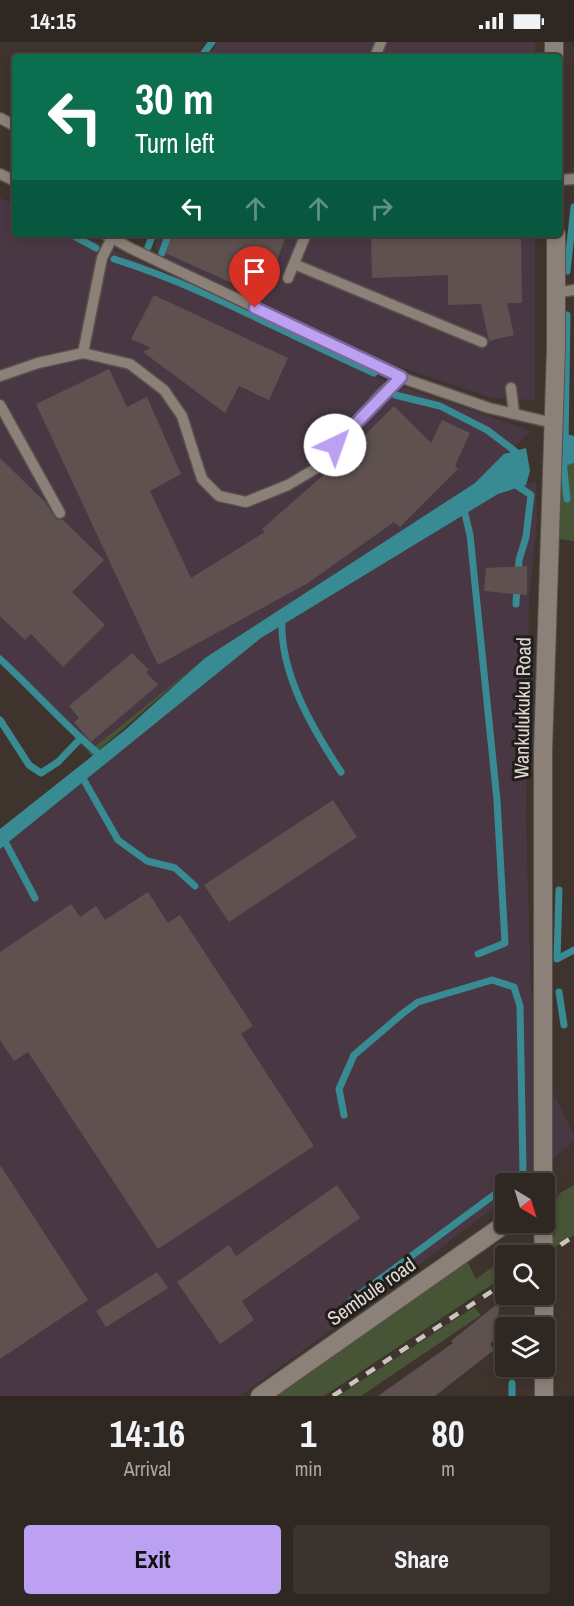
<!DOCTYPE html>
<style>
body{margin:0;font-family:"Archivo Narrow",sans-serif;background:#3a332f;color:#f1f3f6;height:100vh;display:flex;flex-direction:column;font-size:22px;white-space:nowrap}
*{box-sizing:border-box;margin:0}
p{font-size:20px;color:#a7a5a5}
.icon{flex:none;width:33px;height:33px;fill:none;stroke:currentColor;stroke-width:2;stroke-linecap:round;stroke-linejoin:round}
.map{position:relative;height:1354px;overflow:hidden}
.details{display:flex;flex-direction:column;background:#2e2722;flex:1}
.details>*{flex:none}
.top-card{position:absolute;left:12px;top:12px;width:550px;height:183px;border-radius:6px;box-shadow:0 3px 9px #0003,0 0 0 2px #494440;background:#0b6e4f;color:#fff;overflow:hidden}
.needle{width:39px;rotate:142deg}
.buttons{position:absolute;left:495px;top:1131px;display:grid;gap:12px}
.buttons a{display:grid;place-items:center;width:60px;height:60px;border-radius:6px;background:#2e2722;box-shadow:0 3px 9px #0003,0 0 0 2px #494440;font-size:30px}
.pin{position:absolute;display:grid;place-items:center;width:51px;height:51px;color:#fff;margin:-62px -26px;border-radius:50% 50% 50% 0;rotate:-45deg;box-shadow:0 0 6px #0007}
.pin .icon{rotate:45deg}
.me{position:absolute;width:66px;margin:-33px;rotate:42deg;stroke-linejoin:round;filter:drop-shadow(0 0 4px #0008)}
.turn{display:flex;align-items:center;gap:21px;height:126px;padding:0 24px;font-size:27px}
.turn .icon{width:78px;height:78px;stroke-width:2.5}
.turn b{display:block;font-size:42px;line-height:51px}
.lanes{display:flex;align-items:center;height:57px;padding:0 24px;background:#0003;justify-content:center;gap:30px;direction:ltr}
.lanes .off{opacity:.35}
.eta{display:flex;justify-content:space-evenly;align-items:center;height:102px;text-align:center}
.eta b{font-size:36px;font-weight:700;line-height:42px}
.cta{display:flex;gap:12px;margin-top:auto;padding:12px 24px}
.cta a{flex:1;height:69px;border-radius:6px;background:#bca0f2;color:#111;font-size:24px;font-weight:700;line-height:69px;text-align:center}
.cta a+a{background:#3a332f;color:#f1f3f6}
.status{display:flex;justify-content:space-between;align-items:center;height:42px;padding:0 30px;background:#2e2722;direction:ltr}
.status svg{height:16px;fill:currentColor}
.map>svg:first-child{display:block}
</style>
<div class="status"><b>14:15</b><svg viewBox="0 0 49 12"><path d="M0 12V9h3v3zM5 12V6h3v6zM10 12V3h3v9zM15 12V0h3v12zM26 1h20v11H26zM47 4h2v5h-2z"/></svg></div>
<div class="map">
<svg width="574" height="1354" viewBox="0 0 574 1354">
<rect width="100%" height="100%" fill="#3e342d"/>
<g fill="#493843">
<polygon points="218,0 535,0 535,15 209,15"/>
<polygon points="0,156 15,163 15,192 79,192 228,259 383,338 531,389 475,441 205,616 88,710 0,618"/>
<polygon points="161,192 535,192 535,358 492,356 367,314 163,216 155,204"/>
<polygon points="536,439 537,479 529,557 526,779 531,949 552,1048 574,1094 574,1099 526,1141 506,1142 505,1157 377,1255 240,1354 0,1354 0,807 261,596 498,452"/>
</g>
<g fill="#485436">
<polygon points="574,421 574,499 559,497 562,425"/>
<polygon points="205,616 92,714 88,710"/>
<polygon points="574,1143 574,1193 543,1213 533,1213 533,1210 555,1193 548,1171 560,1151"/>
<polygon points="505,1216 505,1234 324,1354 273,1354 466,1217 476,1237"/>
<polygon points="474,1265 481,1273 361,1354 338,1354"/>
</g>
<g fill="#388b93">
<polygon points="563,391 574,394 574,421 562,425"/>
<polygon points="526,406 530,429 526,443 498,452 261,596 0,807 0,787 125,688 205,616 475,441 504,412"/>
</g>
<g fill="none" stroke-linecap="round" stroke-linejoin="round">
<g stroke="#388b93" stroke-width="7">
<polyline points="201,15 212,0"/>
<polyline points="70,192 96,206"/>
<polyline points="148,205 153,192"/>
<polyline points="162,211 169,192"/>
<path d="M114 217C204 245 287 293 374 331"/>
<polyline points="567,229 574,165"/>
<polyline points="395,353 440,364 487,388 520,413"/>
<polyline points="565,401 567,273"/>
<polyline points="563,418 567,457"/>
<polyline points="513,441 531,453 526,495 519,518 518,533"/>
<polyline points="464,468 470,493 497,758 505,901 478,912"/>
<polyline points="516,562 517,544"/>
<path d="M282 576C279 630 312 686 341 730"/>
<path d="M0 617C35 649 66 685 102 715"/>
<polyline points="0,678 29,723 41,731 58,720 80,697"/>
<polyline points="81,733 118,798 147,819 175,826 195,844"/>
<polyline points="3,796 35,856"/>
<polyline points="559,848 557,917 574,908"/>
<polyline points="559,950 564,983"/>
<polyline points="344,1073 339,1047 354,1013 402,972 418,960 492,938 514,945 520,964 523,1130 509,1142"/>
<polyline points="352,1258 506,1144"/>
<polyline points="512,1341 512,1354"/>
</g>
</g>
<g fill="#5f5150">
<polygon points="173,192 287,192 263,255 165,211"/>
<polygon points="371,192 521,192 522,261 507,261 514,293 489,299 481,262 448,263 448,233 372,236"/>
<polygon points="154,253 288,316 269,358 239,344 225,371 143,310 151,306 131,297"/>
<polygon points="109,327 127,365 147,355 181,432 150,449 191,536 265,490 262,487 335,423 394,364 431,401 442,378 470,391 455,424 458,427 400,485 394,480 308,541 158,623 36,362"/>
<polygon points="0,416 46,461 56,477 63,478 104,518 72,550 105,583 63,625 31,592 25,598 0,574"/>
<polygon points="527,524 527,553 484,549 486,526"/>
<polygon points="132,611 149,628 146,630 158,643 91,700 74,680 79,676 69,664"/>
<polygon points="333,758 357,795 229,880 204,843"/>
<polygon points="148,850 168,881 180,873 253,984 241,992 314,1104 158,1207 28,1010 14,1019 0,998 0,910 71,862 80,875 96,864 105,878"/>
<polygon points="0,1123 88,1258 0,1317"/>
<polygon points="337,1143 360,1176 242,1259 254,1278 220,1302 177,1240 229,1203 236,1214"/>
<polygon points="157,1230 168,1246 106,1285 96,1269"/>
<polygon points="501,1259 494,1291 497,1296 490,1302 494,1308 435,1354 378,1354 453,1301 451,1299"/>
</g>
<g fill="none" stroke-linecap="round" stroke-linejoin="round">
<defs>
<g id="service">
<polyline points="375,15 381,0"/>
<polyline points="0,76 15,84"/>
<polyline points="0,132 15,139"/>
<polyline points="560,138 574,137"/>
<polyline points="105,192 130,206 408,338 489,366 553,381"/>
<polyline points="294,222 482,300"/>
<polyline points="288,236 306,192"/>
<polyline points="555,251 574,248"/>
<polyline points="83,311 102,216 114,192"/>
<polyline points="0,334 38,321 83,311 130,322 164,348 182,374 202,437 219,454 246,460 288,443 315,427 381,352 401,335"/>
<polyline points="511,346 514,372"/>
<polyline points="0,363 60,471"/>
</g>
<polyline id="minor" points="260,1354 508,1180"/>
<g id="secondary">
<polyline points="554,0 554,15"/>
<polyline points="543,1142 543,708 556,307 556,192"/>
<polyline points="543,1180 544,1214"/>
<polyline points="544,1252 544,1286"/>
<polyline points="544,1324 544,1354"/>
</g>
</defs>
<use href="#service" stroke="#59514b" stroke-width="13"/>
<use href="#minor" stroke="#59514b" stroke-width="20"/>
<use href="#secondary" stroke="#59514b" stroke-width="20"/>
<use href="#service" stroke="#8c8178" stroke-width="10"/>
<use href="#minor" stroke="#8c8178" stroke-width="18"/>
<use href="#secondary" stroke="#8c8178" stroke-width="18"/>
<g stroke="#cbc4bf" stroke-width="4.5" stroke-dasharray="10 10" stroke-linecap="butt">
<polyline points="544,1214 574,1194"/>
<polyline points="333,1354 506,1240"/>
</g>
</g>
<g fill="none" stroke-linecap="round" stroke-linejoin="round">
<defs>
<polyline id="route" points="255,266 401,335 335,403"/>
</defs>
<use href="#route" stroke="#7a689d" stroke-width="15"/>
<use href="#route" stroke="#bca0f2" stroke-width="10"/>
</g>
<g text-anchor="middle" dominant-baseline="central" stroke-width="6" stroke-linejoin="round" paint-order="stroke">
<g font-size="20" fill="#e0dad5" stroke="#211d1a">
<text transform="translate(522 666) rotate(-89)">Wankulukuku Road</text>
<text transform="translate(371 1249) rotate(-35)">Sembule road</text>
</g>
</g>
</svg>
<div class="buttons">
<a><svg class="needle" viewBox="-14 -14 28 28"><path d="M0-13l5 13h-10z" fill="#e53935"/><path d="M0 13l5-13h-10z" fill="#a7a5a5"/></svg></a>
<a><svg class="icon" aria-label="search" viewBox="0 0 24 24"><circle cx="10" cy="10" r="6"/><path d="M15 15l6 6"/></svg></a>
<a><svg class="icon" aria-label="layers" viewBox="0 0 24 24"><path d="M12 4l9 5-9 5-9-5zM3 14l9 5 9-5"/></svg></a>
</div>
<div class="pin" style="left:255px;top:266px;background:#d93025"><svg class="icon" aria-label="arrive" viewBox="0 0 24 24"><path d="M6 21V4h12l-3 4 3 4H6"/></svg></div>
<svg class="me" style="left:335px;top:403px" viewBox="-20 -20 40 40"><circle r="19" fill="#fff"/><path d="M0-13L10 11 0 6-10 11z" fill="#bca0f2"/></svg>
<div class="top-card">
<div class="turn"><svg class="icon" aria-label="left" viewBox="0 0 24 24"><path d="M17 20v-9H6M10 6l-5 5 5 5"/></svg><div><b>30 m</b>Turn left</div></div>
<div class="lanes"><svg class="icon" aria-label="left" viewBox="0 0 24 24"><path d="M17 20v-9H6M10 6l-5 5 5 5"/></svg><svg class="icon off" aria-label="ahead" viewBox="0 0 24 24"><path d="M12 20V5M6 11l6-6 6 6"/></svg><svg class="icon off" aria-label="ahead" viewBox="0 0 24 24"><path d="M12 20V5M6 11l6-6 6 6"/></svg><svg class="icon off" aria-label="right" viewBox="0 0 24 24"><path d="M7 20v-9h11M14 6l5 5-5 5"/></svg></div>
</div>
</div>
<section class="details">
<div class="eta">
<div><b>14:16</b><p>Arrival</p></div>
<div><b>1</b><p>min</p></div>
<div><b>80</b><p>m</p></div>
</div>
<div class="cta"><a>Exit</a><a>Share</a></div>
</section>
